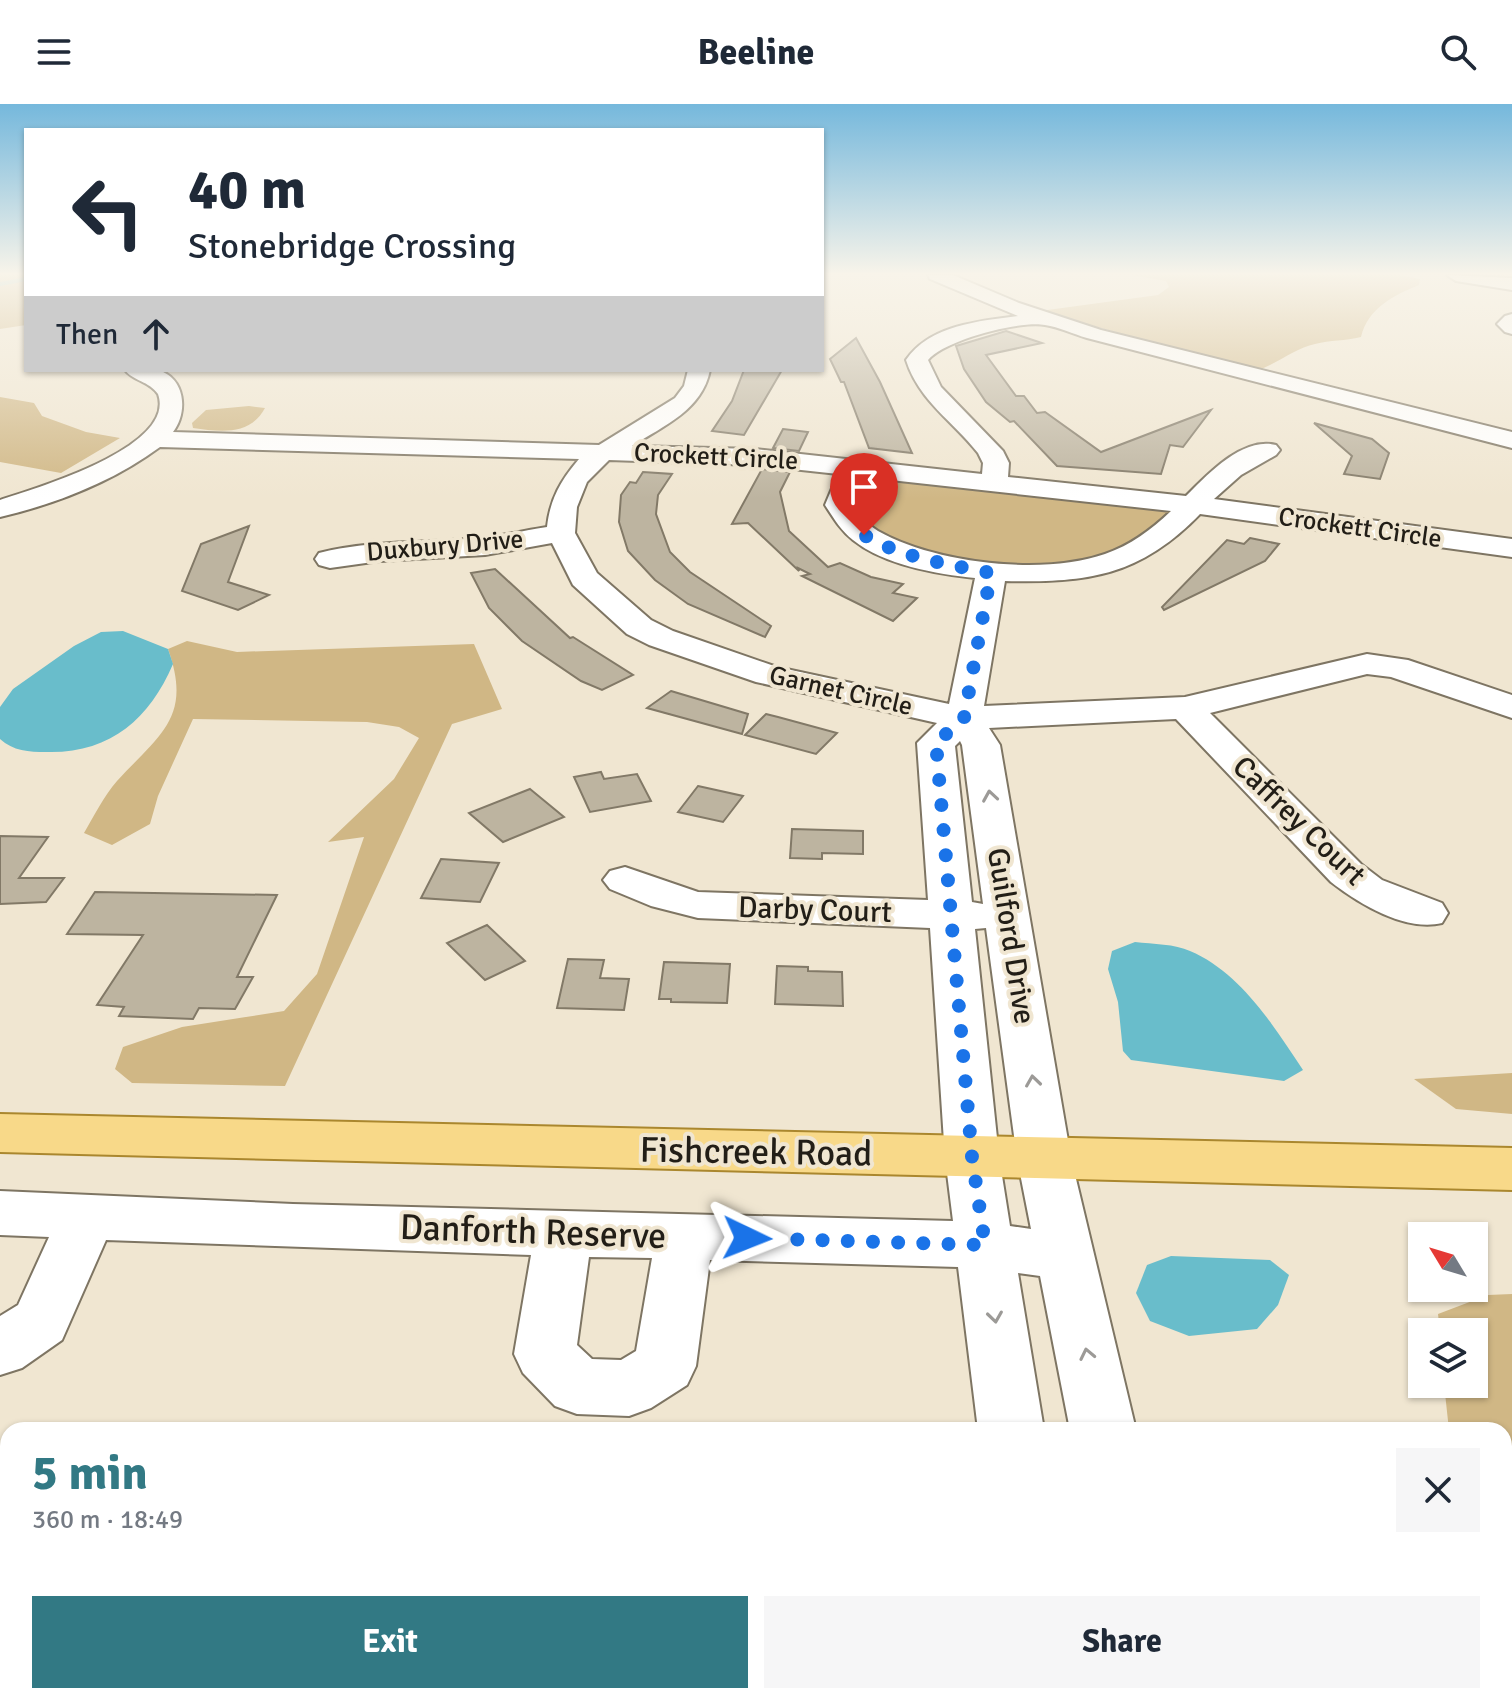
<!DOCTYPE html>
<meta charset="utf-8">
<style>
body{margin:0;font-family:Signika,sans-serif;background:#f6f6f7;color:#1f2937;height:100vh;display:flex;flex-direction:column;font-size:30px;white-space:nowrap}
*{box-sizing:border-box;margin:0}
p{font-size:26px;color:#747a83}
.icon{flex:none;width:44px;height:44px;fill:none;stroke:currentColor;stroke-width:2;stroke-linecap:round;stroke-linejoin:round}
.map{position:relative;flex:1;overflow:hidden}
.panel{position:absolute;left:0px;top:1318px;width:1512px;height:282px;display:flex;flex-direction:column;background:#fff;border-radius:24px 24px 0 0;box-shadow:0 2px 6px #0004}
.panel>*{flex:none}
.hud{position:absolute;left:24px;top:24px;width:800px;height:244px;border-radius:0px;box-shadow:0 2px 6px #0004;background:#fff;color:#1f2937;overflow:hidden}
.needle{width:52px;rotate:308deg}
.fabs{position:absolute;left:1408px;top:1118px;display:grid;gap:16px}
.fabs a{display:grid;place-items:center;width:80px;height:80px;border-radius:0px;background:#fff;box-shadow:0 2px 6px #0004;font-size:40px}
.pin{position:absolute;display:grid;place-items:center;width:68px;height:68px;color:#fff;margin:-82px -34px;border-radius:50% 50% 50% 0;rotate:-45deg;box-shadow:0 0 8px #0007}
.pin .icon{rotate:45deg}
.me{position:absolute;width:88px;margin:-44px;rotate:92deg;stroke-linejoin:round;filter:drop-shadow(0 0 6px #0008)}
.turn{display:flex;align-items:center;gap:28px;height:168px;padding:0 32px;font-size:36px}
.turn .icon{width:104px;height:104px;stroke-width:2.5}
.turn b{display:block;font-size:56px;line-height:68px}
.then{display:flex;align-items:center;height:76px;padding:0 32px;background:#0003;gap:16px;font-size:30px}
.round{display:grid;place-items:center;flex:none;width:84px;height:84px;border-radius:0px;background:#f6f6f7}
.head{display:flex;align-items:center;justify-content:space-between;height:136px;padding:0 32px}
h1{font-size:48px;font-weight:700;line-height:60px;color:#327984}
.cta{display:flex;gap:16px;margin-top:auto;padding:16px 32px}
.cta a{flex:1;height:92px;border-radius:0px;background:#327984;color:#fff;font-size:32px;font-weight:700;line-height:92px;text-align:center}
.cta a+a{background:#f6f6f7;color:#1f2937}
header{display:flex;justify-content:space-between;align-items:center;height:104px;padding:0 32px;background:#fff;font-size:36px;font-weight:700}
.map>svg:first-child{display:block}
</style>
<header><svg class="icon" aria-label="menu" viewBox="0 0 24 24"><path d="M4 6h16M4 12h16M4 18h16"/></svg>Beeline<svg class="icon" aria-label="search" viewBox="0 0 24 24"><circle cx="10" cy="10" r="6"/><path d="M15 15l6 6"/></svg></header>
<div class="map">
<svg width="1512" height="1599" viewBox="0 0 1512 1599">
<rect width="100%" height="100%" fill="#f0e6d1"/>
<g fill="#d0b785">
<polygon points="0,171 26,171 26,221 0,225"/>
<path d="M1131 171H1400L1420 175 1419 181C1394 191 1368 204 1361 233 1345 237 1330 236 1315 240 1295 244 1276 261 1255 267L1040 207 1158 191 1169 183 1166 177Z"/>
<polygon points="0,293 34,299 42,312 86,328 120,334 61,369 0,358"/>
<path d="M249 302 265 304C250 332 221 328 193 324L192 319 206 306Z"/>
<polygon points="856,363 1194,401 1135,450 991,469 894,445 840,394"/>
<path d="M187 537 237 548 474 540 502 605 452 620 285 982 132 979 115 965 123 943 182 923 284 907 317 870 364 733 328 738 394 675 419 634 399 623 367 618 193 615 158 692 150 720 112 741 84 729C94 712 104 692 117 677 159 631 193 614 168 545Z"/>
<polygon points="1512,969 1512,1010 1456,1005 1414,975"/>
<polygon points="1512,1190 1512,1599 1504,1599 1502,1592 1504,1326 1449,1326 1444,1280 1474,1280 1474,1228 1440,1228 1438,1210 1488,1191"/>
<polygon points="0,1523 8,1523 8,1592 764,1592 753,1599 0,1599"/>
</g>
<g fill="#69bdcb">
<path d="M123 527 168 545 173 560C149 616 109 650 46 648 29 648 13 647 0 635V603L13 585 74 542 101 528Z"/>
<path d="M1135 838C1153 840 1175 840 1190 847 1240 868 1274 922 1303 966L1284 977 1131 956 1123 947 1118 898 1108 865 1112 847Z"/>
<polygon points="1171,1152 1270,1156 1289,1171 1278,1201 1257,1225 1189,1232 1150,1217 1136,1189 1147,1161"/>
</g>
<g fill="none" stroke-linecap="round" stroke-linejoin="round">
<polyline stroke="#69bdcb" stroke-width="4" points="0,180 26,175"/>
<g stroke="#69bdcb" stroke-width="14">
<polyline points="1504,1583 1512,1586"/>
<polyline points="679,1599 695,1592"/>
</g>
</g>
<g fill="#bdb4a0" stroke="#827967" stroke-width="2">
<polygon points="1006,227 1042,239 986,251 1016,292 1024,292 1037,309 1045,308 1101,348 1211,306 1183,343 1170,341 1161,370 1057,362 1014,317 1010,318 986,298 964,265 956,242"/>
<polygon points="856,234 880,278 912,349 869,344 844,278 841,278 830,255"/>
<polygon points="744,266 782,266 744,331 712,327 732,297"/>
<polygon points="1314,319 1372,335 1389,349 1380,375 1344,370 1352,352"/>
<polygon points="783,325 808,328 799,347 773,344"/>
<polygon points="762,365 790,368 780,388 789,427 828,463 840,459 871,473 903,480 893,489 917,494 893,517 802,472 810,470 798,464 799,467 748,419 732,420"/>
<polygon points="643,368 672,370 658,391 656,410 670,448 690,468 771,522 765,533 688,500 655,476 628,447 619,418 621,391 630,378 636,379"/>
<polygon points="249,422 228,478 269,491 238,506 182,487 201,440"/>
<polygon points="1250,434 1279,440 1265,457 1164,506 1162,503 1227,436 1244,440"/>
<polygon points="495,465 570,534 573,533 633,571 602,586 581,577 522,537 489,504 471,469"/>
<polygon points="671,587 748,610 742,630 647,604"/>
<polygon points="766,610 778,613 837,629 816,650 745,631"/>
<polygon points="601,668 604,675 637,670 651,697 590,708 574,673"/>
<polygon points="698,682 743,692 723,718 678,708"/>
<polygon points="530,685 564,713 503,738 469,709"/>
<polygon points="792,725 863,727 863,750 822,749 822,755 790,754"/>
<polygon points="0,732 48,733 19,774 64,774 46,798 0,800"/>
<polygon points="441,755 499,759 480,798 421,794"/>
<polygon points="95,788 277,791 237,873 253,873 235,905 199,904 193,915 119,912 124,903 97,901 143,831 67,830"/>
<polygon points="487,821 525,857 485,876 447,839"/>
<polygon points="568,855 604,856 600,874 629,875 624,906 557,904"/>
<polygon points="664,858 730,860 727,899 671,898 671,895 659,895"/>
<polygon points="777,862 808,863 808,867 842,868 843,902 775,900"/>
</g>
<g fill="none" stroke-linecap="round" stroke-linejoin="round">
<defs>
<g id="minor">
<path d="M928 171H953L1019 199 1101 226 1512 328V344L1087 234C1073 230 1059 223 1045 221 1021 216 944 236 928 256L941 283 1003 347 1009 359 1008 373 1186 392C1207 371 1243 332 1276 341L1280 346 1276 351 1241 371 1214 395 1512 435V453L1200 410C1140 472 1088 479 1005 477L984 602 1185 593 1367 550 1408 556 1512 591V614L1391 573 1367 570 1210 609 1361 760 1382 776 1442 799 1448 809 1442 819C1406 828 1359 800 1331 778L1176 615 989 624 1000 641 1071 1054 1136 1326H1070L1040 1172 1018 1169 1044 1326H978L958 1163 710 1156 696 1262 687 1281 651 1304 629 1312 577 1310 555 1302 523 1269 514 1250 531 1151 106 1136 62 1236 22 1264 0 1271V1212L18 1201 49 1133 0 1131V1087L293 1100 953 1117 945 1053 930 824 698 814 651 802 610 785 603 776 610 767 625 763 698 788 928 796 917 639 937 619 756 578 649 541 627 530 573 481 552 439 485 451 380 457 330 464 319 461 315 455 319 449C374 435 431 440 486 433 506 431 527 426 547 423 550 395 561 376 579 355L160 343C114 377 56 400 0 413V396C37 384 177 343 158 290 149 277 133 277 125 266 134 266 147 264 157 266 186 273 188 309 173 328L599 341 675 294 684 282 688 266H710C702 306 665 321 632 342L755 345 982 370 983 359 978 349C953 317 919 297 906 256 930 221 979 217 1018 212L930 175ZM609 356 755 361 838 370 825 401C833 413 841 427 853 436 884 461 936 470 975 474L949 600 777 563 673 527 651 516 597 469 575 429 577 403 587 378ZM863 373 1171 407C1151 426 1131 441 1105 450 1043 472 934 459 878 427 868 421 860 411 853 401ZM960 637 962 641 983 800 972 798 955 642ZM986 824 1017 1054 1031 1125 1010 1122 999 1053 975 825ZM589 1153 652 1154 636 1247 621 1256 592 1255 577 1241Z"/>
<polygon points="1447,171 1512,174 1512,186 1456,177"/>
<polygon points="1512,210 1512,230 1505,228 1497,220 1505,212"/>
<rect x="1064" y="1592" width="76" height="7"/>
</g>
<polygon id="major" points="0,1010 1512,1044 1512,1086 0,1048"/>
</defs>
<use href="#minor" stroke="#7e7563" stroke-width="4"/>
<use href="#major" stroke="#aa872e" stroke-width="4"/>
<use href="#minor" fill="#fff" fill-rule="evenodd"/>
<use href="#major" fill="#f8d989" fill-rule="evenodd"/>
</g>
<defs><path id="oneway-chevron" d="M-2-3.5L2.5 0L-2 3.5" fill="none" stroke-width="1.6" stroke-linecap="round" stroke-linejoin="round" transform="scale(2)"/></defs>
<g stroke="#9c9a97">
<use href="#oneway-chevron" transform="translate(990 692) rotate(-99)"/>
<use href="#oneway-chevron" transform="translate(1033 977) rotate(-98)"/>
<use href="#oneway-chevron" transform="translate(995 1213) rotate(82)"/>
<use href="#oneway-chevron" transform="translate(1087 1250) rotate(-102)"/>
</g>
<linearGradient id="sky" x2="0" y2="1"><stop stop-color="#75b8dc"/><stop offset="0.43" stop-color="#f8f4ea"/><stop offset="1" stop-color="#f8f4ea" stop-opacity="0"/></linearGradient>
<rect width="1512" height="395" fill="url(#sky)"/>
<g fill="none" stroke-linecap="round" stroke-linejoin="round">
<path stroke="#1a73e8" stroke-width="14" stroke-dasharray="0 25.2" d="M747 1134 985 1141 972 1053 936 639 964 614 991 469C948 460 902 454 864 431"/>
</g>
<g text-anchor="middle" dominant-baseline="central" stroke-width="8" stroke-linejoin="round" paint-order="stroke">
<g font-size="26" fill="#221e17" stroke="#f0e6d1">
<text transform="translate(716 353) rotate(3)">Crockett Circle</text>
<text transform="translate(1360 424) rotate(8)">Crockett Circle</text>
<text transform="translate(445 442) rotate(-5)">Duxbury Drive</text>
<text transform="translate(841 587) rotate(13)">Garnet Circle</text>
</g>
<g font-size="30" fill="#221e17" stroke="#f0e6d1">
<text transform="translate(1299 717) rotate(44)">Caffrey Court</text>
<text transform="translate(815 806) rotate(2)">Darby Court</text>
<text transform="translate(1011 832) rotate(81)">Guilford Drive</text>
</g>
<g font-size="36" fill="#221e17" stroke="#f0e6d1">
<text transform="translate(756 1048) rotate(1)">Fishcreek Road</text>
<text transform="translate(533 1128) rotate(2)">Danforth Reserve</text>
</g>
</g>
</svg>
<div class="fabs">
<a><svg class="needle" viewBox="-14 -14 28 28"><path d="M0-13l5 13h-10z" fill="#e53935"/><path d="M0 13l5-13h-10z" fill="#747a83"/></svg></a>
<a><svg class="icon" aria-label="layers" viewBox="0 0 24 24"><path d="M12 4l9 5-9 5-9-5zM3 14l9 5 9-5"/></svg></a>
</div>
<div class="pin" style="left:864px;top:431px;background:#d93025"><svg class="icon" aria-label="arrive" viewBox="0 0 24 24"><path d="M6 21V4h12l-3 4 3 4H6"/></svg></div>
<svg class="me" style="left:747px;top:1134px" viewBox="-20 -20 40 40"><path d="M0-17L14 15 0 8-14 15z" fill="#1a73e8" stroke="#fff" stroke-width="4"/></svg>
<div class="hud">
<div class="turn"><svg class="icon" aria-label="left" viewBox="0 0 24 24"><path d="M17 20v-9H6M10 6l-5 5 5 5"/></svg><div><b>40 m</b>Stonebridge Crossing</div></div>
<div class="then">Then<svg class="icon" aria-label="ahead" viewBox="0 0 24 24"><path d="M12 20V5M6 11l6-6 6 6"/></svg></div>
</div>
<section class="panel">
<div class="head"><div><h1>5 min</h1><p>360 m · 18:49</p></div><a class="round"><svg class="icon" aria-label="close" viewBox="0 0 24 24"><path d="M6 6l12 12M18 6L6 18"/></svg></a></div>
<div class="cta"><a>Exit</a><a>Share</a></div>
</section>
</div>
